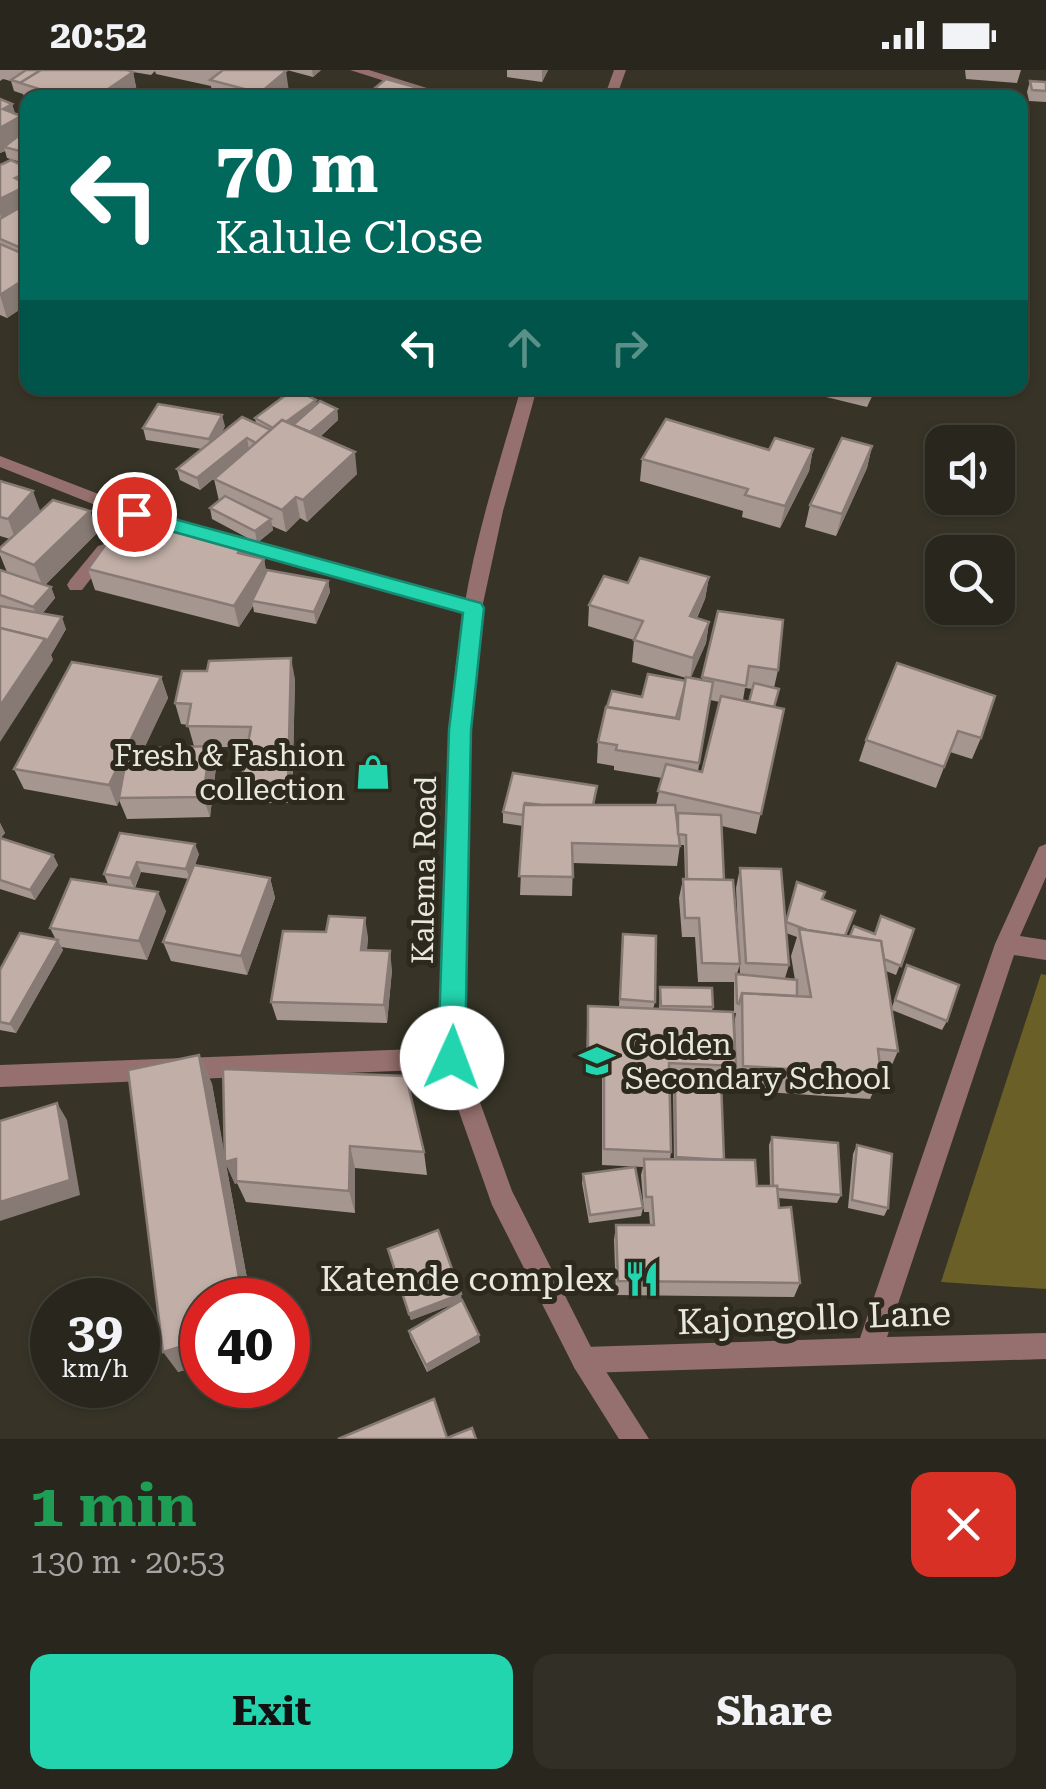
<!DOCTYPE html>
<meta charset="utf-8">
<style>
body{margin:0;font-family:"Roboto Serif",serif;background:#312f26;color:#f1f3f6;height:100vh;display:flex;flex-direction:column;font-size:38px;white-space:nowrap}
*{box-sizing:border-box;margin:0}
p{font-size:32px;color:#a5a5a4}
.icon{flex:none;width:55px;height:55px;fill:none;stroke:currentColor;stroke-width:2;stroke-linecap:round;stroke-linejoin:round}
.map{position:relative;height:1369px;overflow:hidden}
.details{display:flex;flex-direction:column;background:#29271d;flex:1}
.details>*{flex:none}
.top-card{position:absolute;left:20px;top:20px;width:1008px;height:305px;border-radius:20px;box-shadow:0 2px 8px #0004,0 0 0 2px #45443b;background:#00695c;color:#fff;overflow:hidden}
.tools{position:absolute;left:925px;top:355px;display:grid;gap:20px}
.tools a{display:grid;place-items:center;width:90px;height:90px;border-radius:20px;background:#29271d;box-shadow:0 2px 8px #0004,0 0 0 2px #45443b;font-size:50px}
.speed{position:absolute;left:30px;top:1208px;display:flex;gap:20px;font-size:50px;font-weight:700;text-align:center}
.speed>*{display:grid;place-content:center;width:130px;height:130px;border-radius:50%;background:#29271d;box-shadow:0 2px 8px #0004,0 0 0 2px #45443b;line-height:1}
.speed small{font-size:25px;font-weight:400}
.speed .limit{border:15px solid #d22;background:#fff;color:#111}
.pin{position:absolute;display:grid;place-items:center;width:85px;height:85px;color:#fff;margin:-42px;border:5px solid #fff;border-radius:50%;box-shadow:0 2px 10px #0007}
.me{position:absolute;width:110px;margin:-55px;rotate:2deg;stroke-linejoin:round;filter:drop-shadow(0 0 8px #0008)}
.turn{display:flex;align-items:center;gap:35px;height:210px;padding:0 30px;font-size:45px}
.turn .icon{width:130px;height:130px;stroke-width:2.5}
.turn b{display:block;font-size:70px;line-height:85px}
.lanes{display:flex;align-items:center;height:95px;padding:0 30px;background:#0003;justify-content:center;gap:50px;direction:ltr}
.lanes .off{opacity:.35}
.round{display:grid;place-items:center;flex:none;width:105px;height:105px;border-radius:20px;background:#312f26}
.headline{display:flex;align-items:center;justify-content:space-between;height:170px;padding:0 30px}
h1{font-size:60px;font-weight:700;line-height:75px;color:#1e9e55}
.cta{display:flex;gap:20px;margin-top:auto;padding:20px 30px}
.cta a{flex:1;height:115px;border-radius:20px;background:#23d5af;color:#111;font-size:40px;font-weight:700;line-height:115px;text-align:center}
.cta a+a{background:#312f26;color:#f1f3f6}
.status{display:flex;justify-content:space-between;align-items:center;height:70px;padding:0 50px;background:#29271d;direction:ltr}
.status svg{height:28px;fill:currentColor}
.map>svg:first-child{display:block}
</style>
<div class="status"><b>20:52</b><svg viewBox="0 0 49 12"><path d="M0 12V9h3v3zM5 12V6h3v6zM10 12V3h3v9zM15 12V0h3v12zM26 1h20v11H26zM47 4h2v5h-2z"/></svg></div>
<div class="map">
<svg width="1046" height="1369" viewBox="0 0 1046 1369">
<rect width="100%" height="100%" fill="#373427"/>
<polygon fill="#695f27" points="1041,904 1046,905 1046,1219 941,1212"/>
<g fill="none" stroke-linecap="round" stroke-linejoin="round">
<polygon fill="#95706e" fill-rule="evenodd" points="104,474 113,480 110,484 82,520 70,520 67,515 70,510 98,476"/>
<g fill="#95706e" fill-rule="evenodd">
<polygon points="350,0 369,0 459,28 438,28"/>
<polygon points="0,38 28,49 28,58 0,47"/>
<polygon points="0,386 140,440 473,531 482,538 473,545 128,448 0,397"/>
<polygon points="1046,774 1046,807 1020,866 1046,870 1046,890 1014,885 887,1267 1046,1263 1046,1289 584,1303 575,1299 571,1290 575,1281 584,1277 860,1268 995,874 1039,777"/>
</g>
<g fill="#95706e" fill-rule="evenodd">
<polygon points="614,0 626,0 616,28 604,28"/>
<path d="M521 318H537L503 441 482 538 470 660 464 988 512 1121 593 1281 649 1369H619L575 1299 492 1135 444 999 0 1017V995L441 978C445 832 440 682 464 538 476 464 500 391 521 318Z"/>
</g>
</g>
<g fill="#a69690" fill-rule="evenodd">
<polygon points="0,0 283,0 289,22 282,28 213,28 211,16 156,4 155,1 151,5 133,2 137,22 130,28 28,28 28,35 23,24 14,21 11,11 3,9 0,11"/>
<polygon points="287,0 321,0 313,7"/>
<polygon points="507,0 548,0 542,12 507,7"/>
<polygon points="965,0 1021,0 1017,13 966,9"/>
<polygon points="1030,11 1046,12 1046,32 1029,31 1027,22"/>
<polygon points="0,29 12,34 15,44 28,64 28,94 7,88 5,81 0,83"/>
<polygon points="0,95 24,97 28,95 28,140 26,141 28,142 28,234 7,248 0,245"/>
<polygon points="824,318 876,318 867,337 822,326"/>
<polygon points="317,334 337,339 338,350 320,367 357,404 307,452 300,448 286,462 272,456 273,460 257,473 212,449 210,438 219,431 214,409 236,390 200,420 180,410 177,399 202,379 146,370 143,358 225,356 221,364 256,353 255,348"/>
<polygon points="872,376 867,398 836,466 805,457 810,435"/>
<polygon points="813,379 809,401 780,458 742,447 743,441 640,411 642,389"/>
<polygon points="0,411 41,441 90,441 97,463 45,515 51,517 55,528 42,544 66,559 51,585 53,590 8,538 0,535 0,500 7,502 0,485 0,478 10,469 0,466"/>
<polygon points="179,463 264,489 266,502 328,511 330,522 316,554 254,542 253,536 239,557 95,520 88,499"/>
<path d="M709 507 705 529 697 548 709 552 706 573 690 608 702 610 718 541 778 600 774 618V637L784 639 756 764 722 756 724 810 740 894 737 904H740L736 818 740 798 785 852 822 829 845 866 914 859 896 905 886 901 892 937 907 895 947 951 942 960 892 940 898 981 887 1006 881 1005 870 1029 736 1020 735 949 736 943H734V912H698L695 867H682L679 828 683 809H685L684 775H680L677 796 573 793 572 826 520 825 523 756 503 753V742L513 703 597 716 594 735H656L662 708 614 700V696L597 693 598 672 642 627 686 611V608L632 592 634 570 588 556 589 535 628 513ZM745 618 753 619 749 632 743 630ZM710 630 720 632 702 702 698 701ZM786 863 797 867 791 886 795 910 785 908 789 895Z"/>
<polygon points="897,593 981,668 972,689 950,682 936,718 859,691 866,670"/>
<polygon points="161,607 168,628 144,678 194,676 188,655 181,654 175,633 295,609 292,733 247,733 241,712 247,677 210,677 216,697 210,747 127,749 119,730 117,736 24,719 14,699"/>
<polygon points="0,753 5,763 0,768 53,785 58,795 35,830 0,819"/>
<polygon points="120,763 199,784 195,795 270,808 275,828 247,905 171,891 163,872 189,809 141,802 135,818 166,841 147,890 61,877 63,880 16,963 0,960 0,900 56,870 50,858 108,814 104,804"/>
<polygon points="368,867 367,880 392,900 387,953 277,950 271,932"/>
<path d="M622 873 655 932 653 939H659L660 917 713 937 712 941 736 996 731 1014 721 1013 724 1090 757 1116H770L769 1075 772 1067 841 1125 837 1133 778 1128 779 1138 800 1213 794 1227 616 1225 614 1170 616 1155H650L649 1142H644L641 1105 643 1097 602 1095V1003L586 1002 587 954 588 936 619 937ZM669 1011H675L673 1018 674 1089H670L671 1082Z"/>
<polygon points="199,985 212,1014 225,1089 223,999 424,1082 427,1105 355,1098 355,1143 246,1132 237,1113 235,1114 226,1094 251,1230 202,1230 202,1295 178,1302"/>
<polygon points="857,1075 888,1138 884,1146 848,1138 853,1084"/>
<polygon points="583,1104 643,1138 641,1146 589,1153 582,1113"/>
<polygon points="390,1186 462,1231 480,1272 427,1302 410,1267 409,1261 459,1232 411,1250"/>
</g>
<g fill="#877a75">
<polygon points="312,0 321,0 313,7"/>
<polygon points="542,0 548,0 542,12"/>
<polygon points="286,1 289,22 282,28 261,28 260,23"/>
<polygon points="133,2 137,22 130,28 95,28"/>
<polygon points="422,19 423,28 414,28 414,27"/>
<polygon points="12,34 17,49 21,46 27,67 4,77 5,81 0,83 0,58 3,39"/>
<polygon points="28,102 27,140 3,153 0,144 0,129 15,108"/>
<polygon points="28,207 28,234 7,248 0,225"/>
<polygon points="316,330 318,341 295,358 277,360"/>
<polygon points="337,339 338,350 310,375 308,364"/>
<polygon points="222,345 225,356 211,381 209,369"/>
<polygon points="247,368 249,379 200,420 197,408"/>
<polygon points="872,376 867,398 836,466 842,444"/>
<polygon points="813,379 809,401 780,458 785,436"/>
<polygon points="355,382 357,404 307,452 303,430"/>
<polygon points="33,421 41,443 16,471 8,449"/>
<polygon points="296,427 300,448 286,462 282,440"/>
<polygon points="90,441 97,463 43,517 34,495"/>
<polygon points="271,449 273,460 257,473 255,461"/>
<polygon points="246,471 251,493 238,483"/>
<polygon points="264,489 268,511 252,531 253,536 239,557 234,536"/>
<polygon points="709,507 705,529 687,568 690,546"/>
<polygon points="328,511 330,522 316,554 314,542"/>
<polygon points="51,517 55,528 38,548 33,537"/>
<polygon points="62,547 66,559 51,585 53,590 0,672 0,636 45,569"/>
<polygon points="709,552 706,573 690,610 693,588"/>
<polygon points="291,588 295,609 292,733 288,713"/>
<polygon points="161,607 168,628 117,736 109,715"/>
<polygon points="210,676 216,697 210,747 203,727"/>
<polygon points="0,753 5,763 0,769"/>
<polygon points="195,774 199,784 190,809 186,799"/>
<polygon points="53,785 58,795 35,830 30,820"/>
<polygon points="137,792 141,802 134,818 130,808"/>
<polygon points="270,808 275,828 247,905 241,886"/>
<polygon points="158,822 166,841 147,890 139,871"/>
<polygon points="365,848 368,867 365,898 361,880"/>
<polygon points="58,870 63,880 16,963 10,954"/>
<polygon points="390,881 392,900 387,953 384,935"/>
<polygon points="199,985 212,1014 226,1092 236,1089 237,1113 235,1114 226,1094 251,1230 243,1230"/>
<polygon points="57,1033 67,1050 80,1125 0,1151 0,1132"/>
<polygon points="350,1076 355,1098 355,1143 349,1121"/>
<polygon points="461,1224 462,1231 411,1250 409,1244"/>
<polygon points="479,1265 480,1272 427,1302 426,1295"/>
<polygon points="202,1270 202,1295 178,1302 163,1282"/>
</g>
<g fill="#c1afa7" stroke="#877a75" stroke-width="2.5">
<polygon points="26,0 41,0 21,13 11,10"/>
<polygon points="41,0 127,0 133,2 95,28 84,28 67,22 61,26 20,13"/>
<polygon points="223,0 283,0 286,1 260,23 210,10"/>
<polygon points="386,9 422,19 414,27 403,24 399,28 363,28"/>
<polygon points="1030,11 1046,12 1046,21 1032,20"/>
<polygon points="165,23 182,28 160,28"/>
<polygon points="0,29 12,34 3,39 21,46 0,58"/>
<polygon points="22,63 28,64 27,83 4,77"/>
<polygon points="11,90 28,98 28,102 15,108 28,115 0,129 0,95"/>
<polygon points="19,138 28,142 28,181 0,169 0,149"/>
<polygon points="0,174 28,186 28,207 0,225"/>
<polygon points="837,318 873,318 869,326"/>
<polygon points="294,319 316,330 286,352 282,350 273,358 255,348"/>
<polygon points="320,331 337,339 310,362 293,355"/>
<polygon points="158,334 222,345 209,369 143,358"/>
<polygon points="242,347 271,360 256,373 247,368 197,408 177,399"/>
<polygon points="666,349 769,380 775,368 813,379 785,436 745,425 748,419 642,389"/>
<polygon points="282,350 355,382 303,430 296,427 282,440 214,409"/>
<polygon points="842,368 872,376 842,444 810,435"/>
<polygon points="0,411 33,421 8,449 0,447"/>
<polygon points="225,426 271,449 255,461 210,438"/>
<polygon points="53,430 90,441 34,495 0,481 0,478"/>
<polygon points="124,449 179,463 184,456 246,471 238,483 264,489 234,536 88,499"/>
<polygon points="640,488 709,507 690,546 709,552 693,588 634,570 643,551 589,535 604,506 628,513"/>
<polygon points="0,500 51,517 33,537 0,525"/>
<polygon points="267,500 328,511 314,542 252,531"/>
<polygon points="0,536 62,547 46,573 45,569 0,558"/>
<polygon points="718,541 783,550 778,600 749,596 746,616 702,607"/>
<polygon points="0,558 45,569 0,636"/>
<polygon points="291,588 288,713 241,712 251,657 187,656 191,634 175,633 182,601 207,601 209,591"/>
<polygon points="72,592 161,607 109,715 14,699"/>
<polygon points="897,593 995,626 981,668 958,661 944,697 866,670"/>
<polygon points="648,604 686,611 676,648 607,637 612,621 642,627"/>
<polygon points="686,607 713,612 699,693 616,680 617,675 598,672 606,637 679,649"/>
<polygon points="754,613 779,619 774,637 749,632"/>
<polygon points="721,626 784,639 761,744 658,721 666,694 702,702"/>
<polygon points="210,676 203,727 119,728 128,679"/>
<polygon points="513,703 597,716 593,735 542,735 525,733 523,745 503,742"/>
<polygon points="524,735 675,735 680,776 572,773 573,807 519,806"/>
<polygon points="678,743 721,745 724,810 687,809 686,765 678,764"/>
<polygon points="120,763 195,774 186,799 137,792 130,808 104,804"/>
<polygon points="0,768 53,785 30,820 0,810"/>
<polygon points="194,795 270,808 241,886 163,872"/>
<polygon points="740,798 781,799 789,895 746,893"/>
<polygon points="71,809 158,822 139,871 50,858"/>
<polygon points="683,809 733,810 740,894 702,893 699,848 685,848"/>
<polygon points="797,812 825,822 822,829 855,841 845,866 807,860 786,852"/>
<polygon points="329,846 365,848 361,880 390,881 384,935 271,932 283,861 326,862"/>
<polygon points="881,846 914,859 901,896 884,889 881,871 850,866 854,856 875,864"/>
<polygon points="799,859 881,871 898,981 878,979 881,1005 743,996 742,923 811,927"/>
<polygon points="20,863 58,870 10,954 0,952 0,900"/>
<polygon points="623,864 656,866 655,932 620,929"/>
<polygon points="907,895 959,915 947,951 895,930"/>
<polygon points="736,904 797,910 797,926 742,923 739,934 737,933"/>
<polygon points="660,917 712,918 713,937 661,936"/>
<polygon points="588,936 733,942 736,996 669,993 671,1082 604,1079 604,986 588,985"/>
<polygon points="199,985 243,1230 202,1230 202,1270 163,1282 128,1000"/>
<polygon points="223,999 406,1006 424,1082 350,1076 349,1121 236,1111 236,1089 225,1092"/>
<polygon points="675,1009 721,1011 724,1090 676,1087"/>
<polygon points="57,1033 70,1110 0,1132 0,1051"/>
<polygon points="772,1067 838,1073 841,1125 777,1119 777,1116 773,1116"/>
<polygon points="857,1075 892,1084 888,1138 852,1130"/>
<polygon points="644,1089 755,1090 757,1116 777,1116 779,1138 791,1137 800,1213 618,1211 616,1155 654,1155 652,1127 646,1127"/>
<polygon points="635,1097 643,1138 590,1145 583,1104"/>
<polygon points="438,1160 461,1224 409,1244 388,1179"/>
<polygon points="462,1230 479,1265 426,1295 409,1261"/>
<polygon points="434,1329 447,1368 472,1358 476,1369 338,1369"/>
</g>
<polygon fill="#23d5af" stroke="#178a72" stroke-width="2.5" points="134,438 481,533 484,538 471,660 465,988 461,996 452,1000 442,996 438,988 449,660 463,543 128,449 128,440"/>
<defs>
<symbol id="shop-bare" viewBox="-9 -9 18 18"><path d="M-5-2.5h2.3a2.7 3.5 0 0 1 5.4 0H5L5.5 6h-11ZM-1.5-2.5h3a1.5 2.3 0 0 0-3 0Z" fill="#23d5af" stroke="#2d2a1d" stroke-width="2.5" paint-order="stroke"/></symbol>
<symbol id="school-bare" viewBox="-9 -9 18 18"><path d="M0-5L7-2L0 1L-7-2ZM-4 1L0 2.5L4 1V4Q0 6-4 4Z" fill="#23d5af" stroke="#2d2a1d" stroke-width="2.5" paint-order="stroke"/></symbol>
<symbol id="restaurant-bare" viewBox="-9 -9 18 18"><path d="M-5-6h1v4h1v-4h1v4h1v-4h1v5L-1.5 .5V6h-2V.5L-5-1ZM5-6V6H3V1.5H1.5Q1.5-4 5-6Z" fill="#23d5af" stroke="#2d2a1d" stroke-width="2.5" paint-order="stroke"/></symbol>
</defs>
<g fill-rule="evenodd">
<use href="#shop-bare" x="348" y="677" width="50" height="50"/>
<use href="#school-bare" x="572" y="966" width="50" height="50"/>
<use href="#restaurant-bare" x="617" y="1184" width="50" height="50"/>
</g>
<g text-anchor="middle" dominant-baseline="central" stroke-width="10" stroke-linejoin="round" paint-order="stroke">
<g font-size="30" fill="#e9e8df" stroke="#2d2a1d" text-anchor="end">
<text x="345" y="685">Fresh &amp; Fashion<tspan x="345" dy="34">collection</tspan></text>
<text x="625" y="974" text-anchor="start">Golden<tspan x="625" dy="34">Secondary School</tspan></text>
</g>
<g font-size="30" fill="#e9e8df" stroke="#2d2a1d">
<text transform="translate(424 800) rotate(-89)">Kalema Road</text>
</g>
<g font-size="35" fill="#e9e8df" stroke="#2d2a1d" text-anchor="end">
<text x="614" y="1209">Katende complex</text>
</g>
<g font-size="35" fill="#e9e8df" stroke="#2d2a1d">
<text transform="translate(814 1248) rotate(-2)">Kajongollo Lane</text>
</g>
</g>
</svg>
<div class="tools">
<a><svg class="icon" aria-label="sound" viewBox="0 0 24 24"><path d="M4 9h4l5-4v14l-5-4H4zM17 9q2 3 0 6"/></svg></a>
<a><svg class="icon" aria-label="search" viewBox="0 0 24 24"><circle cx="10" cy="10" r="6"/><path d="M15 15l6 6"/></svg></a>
</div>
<div class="speed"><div>39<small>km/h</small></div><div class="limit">40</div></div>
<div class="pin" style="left:134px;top:444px;background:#d93025"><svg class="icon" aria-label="arrive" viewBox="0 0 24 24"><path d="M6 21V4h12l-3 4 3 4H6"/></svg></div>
<svg class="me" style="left:452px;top:988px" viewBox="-20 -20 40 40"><circle r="19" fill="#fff"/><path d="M0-13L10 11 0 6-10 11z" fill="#23d5af"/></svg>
<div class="top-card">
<div class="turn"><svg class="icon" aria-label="left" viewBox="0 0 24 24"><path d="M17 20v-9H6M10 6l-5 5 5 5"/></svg><div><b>70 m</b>Kalule Close</div></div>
<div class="lanes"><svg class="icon" aria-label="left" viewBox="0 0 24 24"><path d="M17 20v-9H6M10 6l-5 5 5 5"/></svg><svg class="icon off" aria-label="ahead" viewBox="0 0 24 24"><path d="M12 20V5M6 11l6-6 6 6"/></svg><svg class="icon off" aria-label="right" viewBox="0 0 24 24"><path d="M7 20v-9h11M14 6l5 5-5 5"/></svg></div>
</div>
</div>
<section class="details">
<div class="headline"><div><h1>1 min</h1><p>130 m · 20:53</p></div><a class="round" style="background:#d93025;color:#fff"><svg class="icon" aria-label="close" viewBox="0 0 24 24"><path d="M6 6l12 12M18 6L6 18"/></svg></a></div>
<div class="cta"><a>Exit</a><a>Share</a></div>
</section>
